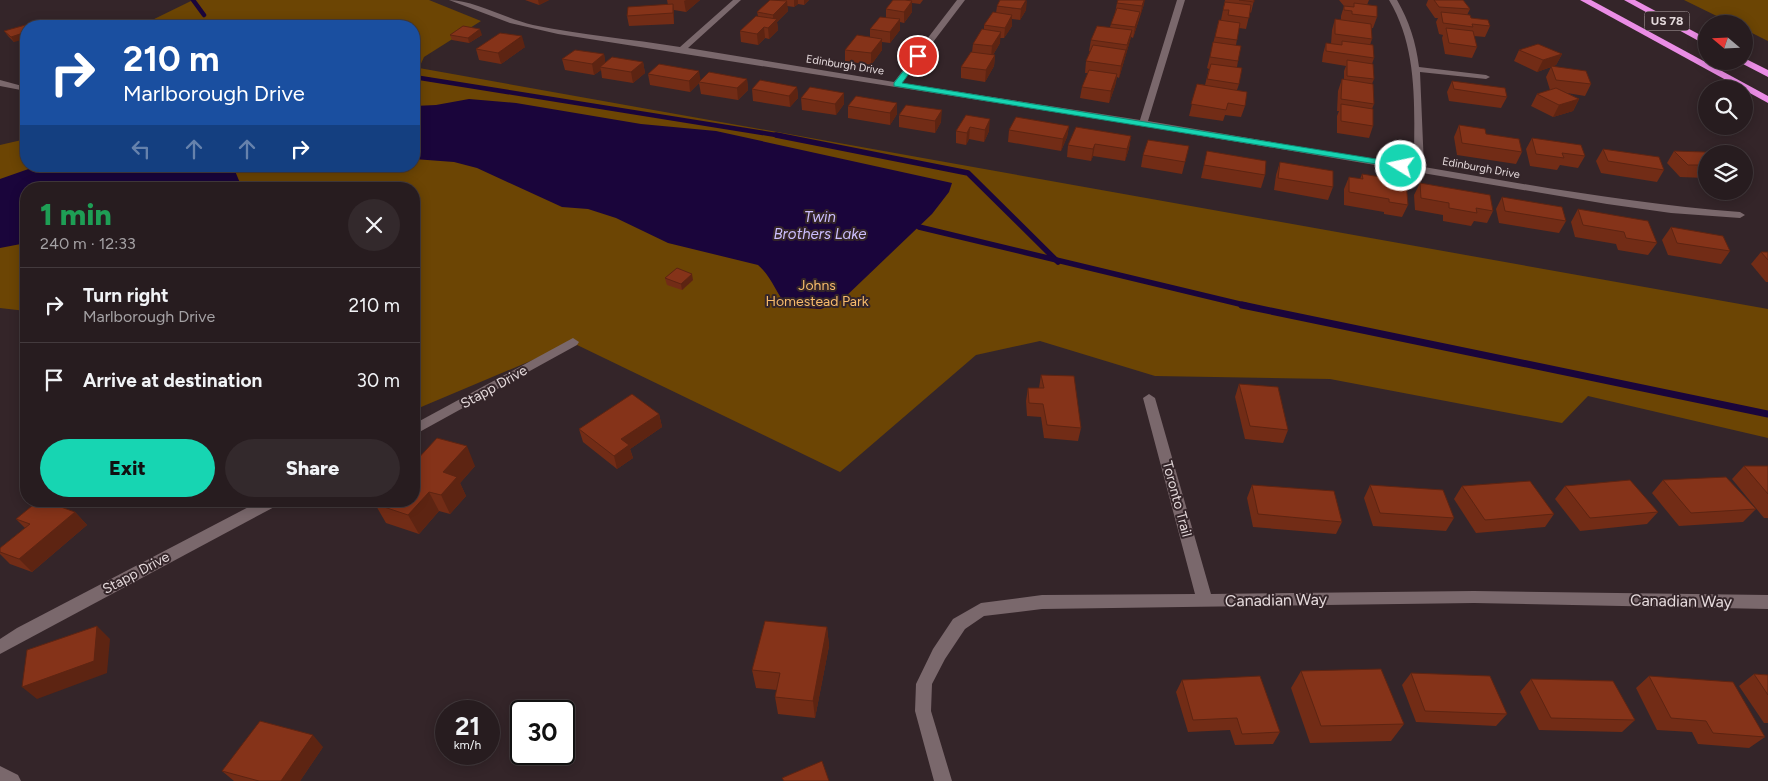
<!DOCTYPE html>
<meta charset="utf-8">
<style>
body{margin:0;font-family:Figtree,sans-serif;background:#33292c;color:#f1f3f6;height:100vh;display:flex;flex-direction:column;font-size:19px;white-space:nowrap}
*{box-sizing:border-box;margin:0}
p{font-size:16px;color:#a4a1a4}
.icon{flex:none;width:28px;height:28px;fill:none;stroke:currentColor;stroke-width:2;stroke-linecap:round;stroke-linejoin:round}
.map{position:relative;flex:1;overflow:hidden}
.side{position:absolute;left:20px;top:182px;width:400px;height:325px;display:flex;flex-direction:column;background:#271c1f;border-radius:20px;box-shadow:0 2px 12px #0003,0 0 0 1px #433a3d}
.side>*{flex:none}
.top-card{position:absolute;left:20px;top:20px;width:400px;height:152px;border-radius:20px;box-shadow:0 2px 12px #0003,0 0 0 1px #433a3d;background:#1a4fa0;color:#fff;overflow:hidden}
.needle{width:32px;rotate:289deg}
.tools{position:absolute;left:1698px;top:15px;display:grid;gap:10px}
.tools a{display:grid;place-items:center;width:55px;height:55px;border-radius:50%;background:#271c1f;box-shadow:0 2px 12px #0003,0 0 0 1px #433a3d;font-size:25px}
.speed{position:absolute;left:435px;top:700px;display:flex;gap:10px;font-size:25px;font-weight:700;text-align:center}
.speed>*{display:grid;place-content:center;width:65px;height:65px;border-radius:50%;background:#271c1f;box-shadow:0 2px 12px #0003,0 0 0 1px #433a3d;line-height:1}
.speed small{font-size:12px;font-weight:400}
.speed .limit{border:2px solid #111;border-radius:8px;background:#fff;color:#111}
.pin{position:absolute;display:grid;place-items:center;width:42px;height:42px;color:#fff;margin:-21px;border:2px solid #fff;border-radius:50%;box-shadow:0 1px 5px #0007}
.me{position:absolute;width:55px;margin:-28px;rotate:280deg;stroke-linejoin:round;filter:drop-shadow(0 0 4px #0008)}
.turn{display:flex;align-items:center;gap:18px;height:105px;padding:0 20px;font-size:22px}
.turn .icon{width:65px;height:65px;stroke-width:2.5}
.turn b{display:block;font-size:35px;line-height:42px}
.lanes{display:flex;align-items:center;height:48px;padding:0 20px;background:#0003;justify-content:center;gap:25px;direction:ltr}
.lanes .off{opacity:.35}
.round{display:grid;place-items:center;flex:none;width:52px;height:52px;border-radius:26px;background:#33292c}
.headline{display:flex;align-items:center;justify-content:space-between;height:85px;padding:0 20px}
h1{font-size:30px;font-weight:800;line-height:38px;color:#1e9e55}
.button{display:flex;gap:10px;margin-top:auto;padding:10px 20px}
.button a{flex:1;height:58px;border-radius:30px;background:#17d5b2;color:#111;font-size:20px;font-weight:800;line-height:58px;text-align:center}
.button a+a{background:#33292c;color:#f1f3f6}
ul{padding:0;list-style:none}
li{display:flex;align-items:center;gap:15px;height:75px;padding:0 20px;border-top:1px solid #433a3d}
li div{flex:1}
li b{display:block;font-size:19px}
li em{font-style:normal}
.map>svg:first-child{display:block}
</style>
<div class="map">
<svg width="1768" height="781" viewBox="0 0 1768 781">
<rect width="100%" height="100%" fill="#342529"/>
<g fill="#6c4504">
<polygon points="193,0 429,0 481,21 424,57 419,68 1768,309 1768,438 1588,396 1562,423 1330,379 1155,376 1040,341 976,355 840,472 573,343 414,410 414,189 26,189 26,311 0,308 0,145 26,139 26,166 414,166 414,26 163,26 146,23"/>
<polygon points="1684,0 1768,0 1768,41 1744,29 1744,24 1733,24"/>
</g>
<g fill="#1a053b">
<path d="M469 99 516 103 641 124 716 131 952 183 949 192 932 214 842 300 821 309 788 307C776 294 772 277 758 265L668 243 616 218 588 209 562 207 477 168 454 162 414 159V106L436 105Z"/>
<polygon points="37,166 233,166 240,183 222,189 26,189 26,243 0,248 0,179"/>
</g>
<g fill="none" stroke-linecap="round" stroke-linejoin="round">
<g stroke="#1a053b" stroke-width="4.5">
<polyline points="193,0 204,15"/>
<polyline points="414,77 782,136"/>
</g>
<g stroke="#1a053b" stroke-width="5.5">
<polyline points="776,135 968,173 1058,262"/>
<polyline points="919,227 1248,306"/>
</g>
<polyline stroke="#1a053b" stroke-width="7" points="1242,305 1768,414"/>
<g fill="#7a686c" fill-rule="evenodd">
<path d="M449 0C473 0 507 19 533 25 581 35 631 39 680 47L733 0H741L688 48 894 82 957 0H965L902 83 1140 120 1177 0H1185L1148 121 1414 166C1414 110 1419 50 1389 0H1397C1409 21 1416 42 1419 67L1486 75 1490 77 1486 79 1420 72 1424 167C1529 185 1633 204 1740 212L1745 215 1740 218 1671 213 1607 204 1143 126 558 34 510 23Z"/>
<polygon points="0,80 26,87 26,91 0,86"/>
<polygon points="573,338 579,342 577,345 414,435 414,424"/>
<polygon points="1149,394 1155,398 1211,594 1474,591 1768,595 1768,609 1474,603 1042,609 984,616 965,629 945,659 932,684 931,711 952,781 934,781 915,711 916,684 933,649 953,619 981,603 1042,595 1195,594 1143,398"/>
<polygon points="260,501 280,501 278,505 0,654 0,639 17,628"/>
<polygon points="0,766 18,775 21,781 0,781"/>
</g>
<g fill="#ea8de5" fill-rule="evenodd">
<polygon points="1580,0 1591,0 1768,96 1768,103"/>
<polygon points="1624,0 1635,0 1706,38 1706,45"/>
<polygon points="1744,58 1768,70 1768,77 1741,63 1739,61 1744,61"/>
</g>
</g>
<g fill="#722c16">
<polygon points="525,0 549,0 539,5"/>
<polygon points="667,0 700,0 686,12 674,10 674,24 629,26 627,16 668,5"/>
<polygon points="770,0 809,0 804,5 798,4 794,7 787,6 788,11 777,22 778,30 769,39 765,38 758,45 741,42 740,31 758,16 757,12"/>
<polygon points="893,0 923,0 920,4 912,3 912,12 904,23 900,22 900,30 890,43 882,42 882,50 871,65 845,61 845,50 870,37 870,29 886,17 886,9"/>
<polygon points="1225,0 1254,0 1251,13 1250,12 1246,29 1239,28 1236,45 1238,61 1237,67 1239,84 1237,90 1245,106 1241,117 1225,115 1223,121 1189,116 1197,84 1205,85 1209,69 1207,68 1219,20 1221,20"/>
<polygon points="1339,0 1369,0 1367,5 1377,17 1373,28 1372,28 1372,39 1370,45 1374,58 1372,64 1374,79 1372,84 1374,104 1372,109 1373,126 1369,138 1337,133 1337,116 1339,111 1337,111 1338,91 1342,79 1344,80 1344,71 1346,66 1322,62 1323,54 1326,43 1331,44 1332,30 1335,19 1341,20 1341,16 1344,6"/>
<polygon points="1428,0 1463,0 1470,9 1467,15 1471,18 1490,26 1485,37 1474,36 1477,47 1472,58 1445,54 1442,38 1443,35 1439,34 1436,22 1438,18 1435,18 1426,5"/>
<polygon points="1117,3 1144,4 1133,38 1131,37 1119,78 1117,77 1115,86 1109,103 1080,98 1082,87 1088,73 1085,73 1086,61 1091,52 1089,51 1091,40 1110,27 1111,24 1115,13"/>
<polygon points="997,6 1026,10 1020,20 1012,19 1012,26 1004,38 1000,38 1000,43 993,55 995,55 994,66 985,82 961,78 961,67 972,52 973,44 984,29 984,25 996,13"/>
<polygon points="32,26 14,42 8,36 4,31"/>
<polygon points="450,35 482,35 469,43 452,40"/>
<polygon points="525,47 501,64 479,60 476,49"/>
<polygon points="1519,50 1562,54 1556,65 1553,66 1591,84 1585,96 1567,93 1579,99 1573,111 1553,117 1531,106 1537,94 1550,90 1546,77 1551,67 1537,72 1514,61"/>
<polygon points="604,54 605,62 643,62 645,73 633,83 602,78 601,70 594,75 565,70 562,59"/>
<polygon points="648,74 700,81 747,79 748,90 738,100 701,94 699,83 690,92 650,85"/>
<polygon points="1452,81 1507,97 1501,108 1449,101 1447,92"/>
<polygon points="797,87 798,98 790,107 753,101 752,89"/>
<polygon points="801,98 844,104 836,115 802,110"/>
<polygon points="848,106 897,114 890,125 848,118"/>
<polygon points="899,115 941,122 935,133 899,127"/>
<polygon points="966,115 989,131 984,142 969,139 966,145 956,143 956,131"/>
<polygon points="1459,125 1486,134 1522,152 1516,164 1457,155 1454,137"/>
<polygon points="1069,126 1067,137 1061,151 1008,142 1009,130"/>
<polygon points="1131,136 1129,148 1125,161 1093,156 1091,161 1067,157 1068,145"/>
<polygon points="1532,138 1585,156 1578,168 1560,165 1557,170 1530,166 1526,149"/>
<polygon points="1189,146 1182,174 1141,167 1143,155"/>
<polygon points="1603,149 1664,170 1657,182 1601,173 1596,161"/>
<polygon points="1207,151 1265,175 1261,188 1201,178"/>
<polygon points="1674,151 1706,154 1706,178 1680,177 1667,163"/>
<polygon points="1280,162 1333,187 1328,200 1274,190 1276,175"/>
<polygon points="1744,163 1748,167 1744,173"/>
<polygon points="1362,174 1408,205 1402,217 1384,214 1384,212 1344,205 1344,189 1349,177 1360,179"/>
<polygon points="1420,183 1493,211 1487,223 1474,221 1471,226 1443,221 1443,215 1415,210 1414,195"/>
<polygon points="1502,197 1566,221 1559,233 1499,223 1496,209"/>
<polygon points="1578,209 1657,243 1648,255 1618,250 1616,244 1575,237 1571,222"/>
<polygon points="1671,227 1730,251 1721,264 1668,255 1662,240"/>
<polygon points="1761,252 1768,252 1768,282 1766,282 1751,264"/>
<polygon points="665,278 693,280 682,290 667,285"/>
<polygon points="1041,375 1081,428 1078,441 1044,438 1041,417 1027,416 1026,401 1028,388 1039,388"/>
<polygon points="1239,384 1288,430 1283,443 1245,439 1235,397"/>
<polygon points="659,414 662,427 630,449 633,458 617,469 583,442 579,429"/>
<polygon points="414,463 475,466 460,483 466,496 450,514 439,511 419,534 386,523 375,504"/>
<polygon points="1744,466 1768,466 1768,518 1764,518 1732,479"/>
<polygon points="1663,480 1756,509 1743,522 1679,526 1652,493"/>
<polygon points="1252,485 1342,522 1336,534 1253,527 1247,498"/>
<polygon points="1370,485 1454,518 1446,531 1373,526 1364,498"/>
<polygon points="1462,486 1554,514 1545,527 1476,533 1454,499"/>
<polygon points="1565,486 1658,512 1647,524 1580,531 1555,499"/>
<polygon points="75,512 87,525 32,572 10,564 0,554 0,548 25,528 16,519"/>
<polygon points="827,627 829,646 815,718 778,714 775,697 777,690 756,688 752,670"/>
<polygon points="1301,671 1404,724 1391,741 1310,743 1291,688"/>
<polygon points="1411,673 1507,714 1496,726 1416,722 1402,685"/>
<polygon points="1754,674 1768,675 1768,723 1764,723 1739,686"/>
<polygon points="1649,676 1765,737 1749,748 1698,744 1692,732 1657,730 1636,688"/>
<polygon points="1531,679 1635,720 1622,732 1539,730 1520,692"/>
<polygon points="1182,680 1280,732 1273,744 1235,745 1230,730 1188,732 1176,692"/>
<polygon points="323,747 300,781 234,781 222,771"/>
</g>
<g fill="#5d2412">
<polygon points="538,0 549,0 539,5"/>
<polygon points="686,0 700,0 686,12 684,1"/>
<polygon points="794,0 798,0 798,4 794,7"/>
<polygon points="804,0 809,0 804,5"/>
<polygon points="1027,0 1026,10 1020,20 1021,9"/>
<polygon points="1144,0 1145,0 1144,4 1140,17 1142,6"/>
<polygon points="787,1 788,11 777,22 778,30 769,39 768,28 773,22 773,15"/>
<polygon points="912,1 912,12 904,23 904,12"/>
<polygon points="673,4 674,15 674,24 673,13"/>
<polygon points="1140,12 1138,22 1133,38 1135,27"/>
<polygon points="1012,15 1012,26 1004,38 1005,28"/>
<polygon points="900,19 900,30 890,43 890,32"/>
<polygon points="764,27 765,38 758,45 757,34"/>
<polygon points="480,29 482,35 469,43 468,38"/>
<polygon points="1132,30 1130,41 1119,78 1121,66"/>
<polygon points="26,32 26,39 14,42 11,37"/>
<polygon points="1001,32 1000,43 991,58 992,46"/>
<polygon points="522,36 525,47 501,64 498,53"/>
<polygon points="882,39 882,50 871,65 871,53"/>
<polygon points="604,54 606,66 600,67 601,70 594,75 592,64"/>
<polygon points="1562,54 1556,65 1537,72 1543,60"/>
<polygon points="995,55 994,66 985,82 986,70"/>
<polygon points="643,62 645,73 633,83 631,72"/>
<polygon points="699,71 701,82 699,82 699,83 690,92 689,81"/>
<polygon points="1117,74 1115,86 1109,103 1111,91"/>
<polygon points="747,79 748,90 738,100 737,88"/>
<polygon points="797,87 798,98 790,107 789,96"/>
<polygon points="844,93 844,104 836,115 835,104"/>
<polygon points="1579,99 1573,111 1553,117 1559,105"/>
<polygon points="897,103 897,114 890,125 890,113"/>
<polygon points="942,110 941,122 935,133 935,121"/>
<polygon points="990,119 989,131 984,142 985,130"/>
<polygon points="1069,126 1067,137 1061,151 1063,139"/>
<polygon points="970,127 969,139 966,145 967,133"/>
<polygon points="1131,136 1129,148 1125,161 1127,149"/>
<polygon points="1095,144 1093,156 1091,161 1093,149"/>
<polygon points="692,274 693,280 682,290 681,284"/>
<polygon points="659,414 662,427 630,449 633,458 617,469 614,456 621,439"/>
<polygon points="467,446 475,466 460,483 466,496 450,514 441,495 443,472"/>
<polygon points="429,492 439,511 419,534 408,515"/>
<polygon points="75,512 87,525 32,572 19,559"/>
<polygon points="97,626 110,639 107,673 37,699 22,687"/>
<polygon points="827,627 829,646 815,718 813,701"/>
<polygon points="313,735 323,747 300,781 281,781"/>
</g>
<g fill="#853319" stroke="#5d2412">
<polygon points="770,0 787,1 773,15 757,12"/>
<polygon points="893,0 905,0 912,1 904,12 886,9"/>
<polygon points="1000,0 1026,0 1021,9 997,6"/>
<polygon points="1118,0 1144,0 1142,6 1117,3"/>
<polygon points="1239,0 1254,0 1254,2"/>
<polygon points="1434,0 1463,0 1470,9 1439,7"/>
<polygon points="1225,2 1251,5 1249,18 1228,15 1229,10 1223,10"/>
<polygon points="1354,3 1377,6 1377,17 1352,14 1352,11 1344,10 1344,6 1354,7"/>
<polygon points="673,4 673,13 627,16 628,7"/>
<polygon points="1117,8 1140,12 1135,27 1111,24"/>
<polygon points="993,12 1012,15 1005,28 984,25"/>
<polygon points="1441,12 1470,15 1471,18 1488,20 1490,26 1472,24 1473,27 1443,23"/>
<polygon points="756,16 777,19 768,28 764,27 757,34 740,31"/>
<polygon points="880,17 900,19 890,32 870,29"/>
<polygon points="1335,19 1371,24 1372,39 1335,34"/>
<polygon points="1219,20 1240,23 1237,40 1215,37"/>
<polygon points="29,24 32,26 26,26 26,32 11,37 4,31"/>
<polygon points="463,26 480,29 468,38 450,35"/>
<polygon points="1097,26 1132,30 1127,45 1091,40"/>
<polygon points="1446,28 1473,31 1477,47 1449,43"/>
<polygon points="982,29 1001,32 992,46 973,44"/>
<polygon points="500,33 522,36 498,53 476,49"/>
<polygon points="857,35 882,39 871,53 845,50"/>
<polygon points="1342,41 1373,45 1374,58 1326,51 1326,43 1342,45"/>
<polygon points="1213,42 1241,46 1238,61 1210,57"/>
<polygon points="1538,44 1562,54 1543,60 1519,50"/>
<polygon points="1093,45 1126,50 1121,66 1086,61"/>
<polygon points="575,50 604,54 592,64 562,59"/>
<polygon points="971,52 995,55 986,70 961,67"/>
<polygon points="612,57 643,62 631,72 600,67"/>
<polygon points="1347,60 1373,64 1374,79 1347,76"/>
<polygon points="659,64 699,71 689,81 648,74"/>
<polygon points="1211,64 1242,68 1239,84 1207,79"/>
<polygon points="1551,66 1586,71 1591,84 1556,80"/>
<polygon points="1089,70 1117,74 1111,91 1082,87"/>
<polygon points="709,72 747,79 737,88 699,82"/>
<polygon points="1342,79 1373,84 1374,104 1341,99"/>
<polygon points="760,80 797,87 789,96 752,89"/>
<polygon points="1452,81 1505,88 1507,97 1454,89"/>
<polygon points="1197,84 1247,92 1245,106 1228,103 1226,110 1191,104"/>
<polygon points="810,87 844,93 835,104 801,98"/>
<polygon points="1556,88 1579,99 1559,105 1537,94"/>
<polygon points="856,96 897,103 890,113 848,106"/>
<polygon points="1341,104 1373,109 1373,126 1341,121"/>
<polygon points="906,105 942,110 935,121 899,115"/>
<polygon points="966,115 990,119 985,130 970,127 967,133 956,131"/>
<polygon points="1016,117 1069,126 1063,139 1009,130"/>
<polygon points="1459,125 1485,129 1486,134 1519,139 1522,152 1462,143"/>
<polygon points="1076,127 1131,136 1127,149 1095,144 1093,149 1068,145"/>
<polygon points="1532,138 1581,145 1585,156 1562,153 1564,158 1536,154"/>
<polygon points="1148,140 1189,146 1185,162 1143,155"/>
<polygon points="1603,149 1659,157 1664,170 1608,161"/>
<polygon points="1207,151 1266,161 1265,175 1204,165"/>
<polygon points="1674,151 1734,153 1734,154 1706,154 1706,165 1688,165"/>
<polygon points="1280,162 1333,171 1333,187 1278,178"/>
<polygon points="1744,163 1748,167 1744,167"/>
<polygon points="1362,174 1406,181 1408,205 1389,202 1389,199 1349,192 1349,177 1363,179"/>
<polygon points="1420,183 1490,195 1493,211 1476,208 1477,213 1449,208 1449,203 1421,198"/>
<polygon points="1502,197 1562,207 1566,221 1505,211"/>
<polygon points="1578,209 1648,221 1657,243 1626,238 1624,232 1583,225"/>
<polygon points="1671,227 1723,236 1730,251 1677,243"/>
<polygon points="1761,252 1768,252 1768,260"/>
<polygon points="677,268 692,274 681,284 665,278"/>
<polygon points="1041,375 1074,376 1081,428 1047,425 1043,404 1029,403 1028,388 1044,388"/>
<polygon points="1239,384 1278,387 1288,430 1250,426"/>
<polygon points="632,394 659,414 621,439 629,445 614,456 579,429"/>
<polygon points="437,438 467,446 443,472 457,477 441,495 429,492 408,515 375,504 378,501 414,501 414,463"/>
<polygon points="1744,466 1768,466 1768,494"/>
<polygon points="1726,477 1756,509 1691,513 1663,480"/>
<polygon points="1630,480 1658,512 1590,518 1565,486"/>
<polygon points="1530,481 1554,514 1485,520 1462,486"/>
<polygon points="1252,485 1334,491 1342,522 1258,514"/>
<polygon points="1370,485 1443,490 1454,518 1380,513"/>
<polygon points="38,501 44,501 75,512 19,559 0,552 0,548 30,524 16,519"/>
<polygon points="765,621 827,627 813,701 775,697 780,673 752,670"/>
<polygon points="97,626 94,661 22,687 27,650"/>
<polygon points="1381,669 1404,724 1321,726 1301,671"/>
<polygon points="1411,673 1490,676 1507,714 1425,711"/>
<polygon points="1754,674 1768,675 1768,695"/>
<polygon points="1260,676 1280,732 1242,734 1237,718 1193,720 1182,680"/>
<polygon points="1649,676 1733,682 1765,737 1713,733 1706,721 1671,718"/>
<polygon points="1531,679 1613,681 1635,720 1551,718"/>
<polygon points="260,721 313,735 281,781 259,781 222,771"/>
<polygon points="822,761 829,781 784,781 782,778"/>
</g>
<polygon fill="#17d5b2" stroke="#0f8a74" points="918,54 922,56 902,83 1401,163 1405,166 1401,168 894,86 894,83 916,55"/>
<g text-anchor="middle" dominant-baseline="central" stroke-width="4" stroke-linejoin="round" paint-order="stroke">
<g font-size="11" fill="#e5dadc" stroke="#342529">
<text transform="translate(845 65) rotate(9)">Edinburgh Drive</text>
<text transform="translate(1481 168) rotate(10)">Edinburgh Drive</text>
</g>
<rect fill="#342529" stroke="#b0a4a6" stroke-width="1" x="1644.5" y="11.5" width="45" height="19" rx="4"/>
<g font-size="12" font-weight="bold" fill="#e5dadc">
<text x="1667" y="21">US 78</text>
</g>
<g font-size="14" fill="#f8bb6c" stroke="#342529">
<text x="817" y="285">Johns<tspan x="817" dy="16">Homestead Park</tspan></text>
</g>
<g font-size="14" fill="#e5dadc" stroke="#342529">
<text transform="translate(494 387) rotate(-29)">Stapp Drive</text>
<text transform="translate(1177 499) rotate(75)">Toronto Trail</text>
<text transform="translate(136 573) rotate(-28)">Stapp Drive</text>
</g>
<g font-size="15" font-style="italic" fill="#ccbefe" stroke="#342529">
<text x="820" y="217">Twin<tspan x="820" dy="17">Brothers Lake</tspan></text>
</g>
<g font-size="16" fill="#e5dadc" stroke="#342529">
<text transform="translate(1276 600) rotate(-1)">Canadian Way</text>
<text transform="translate(1681 601) rotate(1)">Canadian Way</text>
</g>
</g>
</svg>
<div class="tools">
<a><svg class="needle" viewBox="-14 -14 28 28"><path d="M0-13l5 13h-10z" fill="#e53935"/><path d="M0 13l5-13h-10z" fill="#a4a1a4"/></svg></a>
<a><svg class="icon" aria-label="search" viewBox="0 0 24 24"><circle cx="10" cy="10" r="6"/><path d="M15 15l6 6"/></svg></a>
<a><svg class="icon" aria-label="layers" viewBox="0 0 24 24"><path d="M12 4l9 5-9 5-9-5zM3 14l9 5 9-5"/></svg></a>
</div>
<div class="speed"><div>21<small>km/h</small></div><div class="limit">30</div></div>
<div class="pin" style="left:918px;top:56px;background:#d93025"><svg class="icon" aria-label="arrive" viewBox="0 0 24 24"><path d="M6 21V4h12l-3 4 3 4H6"/></svg></div>
<svg class="me" style="left:1401px;top:166px" viewBox="-20 -20 40 40"><circle r="17" fill="#17d5b2" stroke="#fff" stroke-width="3"/><path d="M0-11L8 9 0 5-8 9z" fill="#fff"/></svg>
<div class="top-card">
<div class="turn"><svg class="icon" aria-label="right" viewBox="0 0 24 24"><path d="M7 20v-9h11M14 6l5 5-5 5"/></svg><div><b>210 m</b>Marlborough Drive</div></div>
<div class="lanes"><svg class="icon off" aria-label="left" viewBox="0 0 24 24"><path d="M17 20v-9H6M10 6l-5 5 5 5"/></svg><svg class="icon off" aria-label="ahead" viewBox="0 0 24 24"><path d="M12 20V5M6 11l6-6 6 6"/></svg><svg class="icon off" aria-label="ahead" viewBox="0 0 24 24"><path d="M12 20V5M6 11l6-6 6 6"/></svg><svg class="icon" aria-label="right" viewBox="0 0 24 24"><path d="M7 20v-9h11M14 6l5 5-5 5"/></svg></div>
</div>
<section class="side">
<div class="headline"><div><h1>1 min</h1><p>240 m · 12:33</p></div><a class="round"><svg class="icon" aria-label="close" viewBox="0 0 24 24"><path d="M6 6l12 12M18 6L6 18"/></svg></a></div>
<ul>
<li><svg class="icon" aria-label="right" viewBox="0 0 24 24"><path d="M7 20v-9h11M14 6l5 5-5 5"/></svg><div><b>Turn right</b><p>Marlborough Drive</p></div><em>210 m</em></li>
<li><svg class="icon" aria-label="arrive" viewBox="0 0 24 24"><path d="M6 21V4h12l-3 4 3 4H6"/></svg><div><b>Arrive at destination</b></div><em>30 m</em></li>
</ul>
<div class="button"><a>Exit</a><a>Share</a></div>
</section>
</div>
